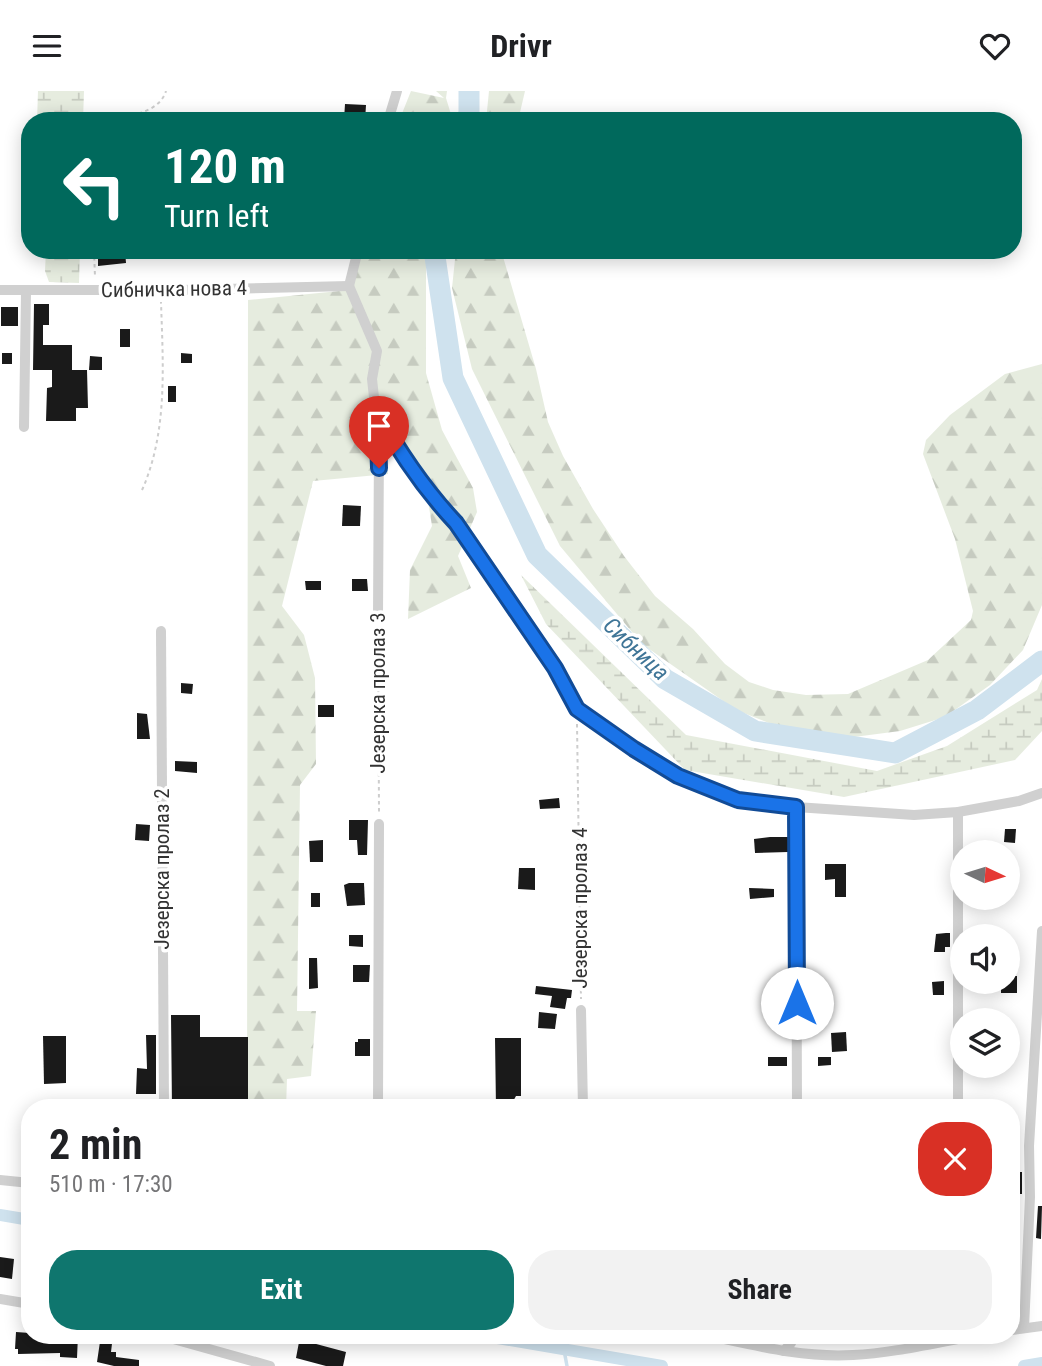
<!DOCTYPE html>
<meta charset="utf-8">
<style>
body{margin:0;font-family:"Roboto Condensed",sans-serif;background:#f2f2f2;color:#202124;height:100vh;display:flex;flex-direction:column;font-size:26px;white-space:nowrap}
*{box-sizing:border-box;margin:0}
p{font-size:23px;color:#757577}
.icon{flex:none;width:38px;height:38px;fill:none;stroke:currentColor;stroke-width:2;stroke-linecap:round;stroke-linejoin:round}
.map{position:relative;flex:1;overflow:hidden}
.details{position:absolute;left:21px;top:1008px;width:999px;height:245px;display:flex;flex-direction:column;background:#fff;border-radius:28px;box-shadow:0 4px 18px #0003}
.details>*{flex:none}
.top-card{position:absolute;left:21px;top:21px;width:1001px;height:147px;border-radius:28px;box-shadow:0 4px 18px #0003;background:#00695c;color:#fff;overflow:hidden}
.needle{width:46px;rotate:94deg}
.buttons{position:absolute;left:950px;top:749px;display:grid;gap:14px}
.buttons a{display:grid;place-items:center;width:70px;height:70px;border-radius:50%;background:#fff;box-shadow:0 4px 18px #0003;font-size:35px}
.pin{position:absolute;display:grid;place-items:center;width:60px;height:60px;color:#fff;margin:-72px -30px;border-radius:50% 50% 50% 0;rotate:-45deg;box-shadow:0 0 7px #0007}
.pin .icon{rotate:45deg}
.me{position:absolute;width:77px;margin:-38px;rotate:0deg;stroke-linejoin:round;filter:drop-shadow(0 0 5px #0008)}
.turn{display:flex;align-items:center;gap:24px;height:147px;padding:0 28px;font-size:32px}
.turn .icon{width:91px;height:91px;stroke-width:2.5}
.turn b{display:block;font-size:49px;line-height:60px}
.round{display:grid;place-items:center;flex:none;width:74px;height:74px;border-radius:28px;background:#f2f2f2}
.summary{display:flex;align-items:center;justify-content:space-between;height:119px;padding:0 28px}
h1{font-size:42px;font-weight:700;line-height:52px}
.cta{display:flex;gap:14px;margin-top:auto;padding:14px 28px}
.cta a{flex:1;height:80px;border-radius:28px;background:#0f766e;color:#fff;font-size:28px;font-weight:700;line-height:80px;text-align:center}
.cta a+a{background:#f2f2f2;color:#202124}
header{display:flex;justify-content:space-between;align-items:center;height:91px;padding:0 28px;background:#fff;font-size:32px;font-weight:700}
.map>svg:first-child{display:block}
</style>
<header><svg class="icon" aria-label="menu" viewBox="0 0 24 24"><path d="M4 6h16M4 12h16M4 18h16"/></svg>Drivr<svg class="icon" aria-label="heart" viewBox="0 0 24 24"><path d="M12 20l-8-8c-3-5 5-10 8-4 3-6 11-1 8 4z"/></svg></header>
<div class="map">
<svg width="1042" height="1275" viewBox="0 0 1042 1275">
<defs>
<pattern id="forest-firs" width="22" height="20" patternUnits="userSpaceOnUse" patternTransform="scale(1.75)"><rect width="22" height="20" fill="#e6ecdf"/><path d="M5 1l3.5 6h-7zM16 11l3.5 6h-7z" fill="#c6cbc0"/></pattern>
<pattern id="wetland-marsh" width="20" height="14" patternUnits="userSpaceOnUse" patternTransform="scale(1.75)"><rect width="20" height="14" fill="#e6ecdf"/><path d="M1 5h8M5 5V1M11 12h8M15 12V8" fill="none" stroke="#c6cbc0"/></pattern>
</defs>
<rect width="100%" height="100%" fill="#fff"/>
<g fill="url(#forest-firs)">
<polygon points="411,0 444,7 436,0 447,0 446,7 453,30 399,30"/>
<polygon points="489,0 525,0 518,30 486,30"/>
<polygon points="361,159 426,159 426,282 442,339 473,397 477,421 458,465 471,497 408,528 410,479 432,435 427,403 386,351 388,383 313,390 282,515 304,544 315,587 316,673 300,694 297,920 316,920 311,985 287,988 286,1017 247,1017 248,209 339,200 353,186"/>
<polygon points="456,159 501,159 536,278 548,331 563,365 593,418 624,465 655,505 693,538 725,573 749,591 773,599 806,604 848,603 928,569 971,529 973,520 955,448 923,363 926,349 950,324 1005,283 1042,273 1042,514 1023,559 990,594 945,626 900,640 854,646 774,634 736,619 642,553 560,455 472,278 452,197"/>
</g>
<g fill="url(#wetland-marsh)">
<polygon points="38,0 84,0 83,30 37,30"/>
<polygon points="46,159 80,159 79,192 49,191 45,180"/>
<polygon points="521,484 686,644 877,680 947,655 1037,599 1042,588 1042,640 1015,669 844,706 685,679 546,533"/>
</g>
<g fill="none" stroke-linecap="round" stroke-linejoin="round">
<polyline stroke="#cfe2ee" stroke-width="3.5" points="564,1259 567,1275"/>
<g stroke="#cfe2ee" stroke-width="12">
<polyline points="0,1124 30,1129"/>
<polyline points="480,1244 662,1275"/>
<polyline points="1024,1275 1042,1272"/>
</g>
<g stroke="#cfe2ee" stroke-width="21">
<polyline points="467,30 469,21 469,0"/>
<polyline points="434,159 453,287 537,464 665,588 755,640 895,662 977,619 1042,570"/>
</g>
</g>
<g fill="#1a1a1a">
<polygon points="345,13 366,14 365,30 344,30"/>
<polygon points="98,159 125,159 126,172 98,175"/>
<polygon points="34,213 49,213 49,234 43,234 43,254 72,254 72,279 87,279 88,317 76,317 76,330 46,330 47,297 52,296 52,279 33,279"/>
<rect x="1" y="216" width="17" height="19"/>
<rect x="120" y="238" width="10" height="18"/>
<rect x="2" y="262" width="10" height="11"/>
<polygon points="181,262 192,263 192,272 181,272"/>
<polygon points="90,265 102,266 102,279 89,279"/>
<rect x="168" y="295" width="8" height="16"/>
<polygon points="343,414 361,415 360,435 342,435"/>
<polygon points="352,488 367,488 368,500 352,500"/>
<polygon points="305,490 321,490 321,499 306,499"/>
<polygon points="181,592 193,593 192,603 181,602"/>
<rect x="318" y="614" width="16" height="12"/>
<polygon points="137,622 147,623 150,648 137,648"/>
<polygon points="175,670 197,671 197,682 175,680"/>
<polygon points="559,707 560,717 540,718 539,709"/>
<polygon points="349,729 368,729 367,764 358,764 357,749 349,749"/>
<polygon points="136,733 150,734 149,750 135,749"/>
<polygon points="1005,738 1016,738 1015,752 1004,751"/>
<polygon points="770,746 788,746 788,761 755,762 754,748"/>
<polygon points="323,749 323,771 310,771 309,750"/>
<polygon points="825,773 846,773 846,806 835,806 835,788 825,789"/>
<polygon points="519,777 535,777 535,799 518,798"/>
<polygon points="349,792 364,792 365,814 347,815 344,794"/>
<polygon points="749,797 774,798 774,806 750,808"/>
<rect x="311" y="802" width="9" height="14"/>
<polygon points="946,842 950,842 950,856 945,856 945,861 934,861 936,843"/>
<polygon points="349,844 363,844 363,856 349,855"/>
<polygon points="309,867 317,867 318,897 309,898"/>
<polygon points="353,874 370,874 369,891 353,891"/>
<polygon points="1008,885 1017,885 1017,902 1001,902 1001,891 1008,891"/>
<polygon points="944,890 944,904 933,904 932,891"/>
<polygon points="536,895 572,899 571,907 567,907 565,918 550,916 552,905 535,903"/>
<polygon points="780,903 780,915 768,915 768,904"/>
<polygon points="539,921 557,923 555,938 538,937"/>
<polygon points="171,924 200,924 200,946 248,946 248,1017 172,1017"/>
<polygon points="846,941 847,960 832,961 831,942"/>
<polygon points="146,944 156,944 156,1003 136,1003 137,977 147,978"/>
<polygon points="43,945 66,945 66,992 44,993"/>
<polygon points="495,947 521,947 521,1005 516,1005 511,1014 505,1014 505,1017 496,1017"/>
<polygon points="358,948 370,948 370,965 355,965 355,951 358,951"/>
<rect x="768" y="966" width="19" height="9"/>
<polygon points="818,966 831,966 831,974 818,975"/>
<rect x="1012" y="1081" width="10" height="22"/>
<polygon points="1038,1115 1042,1115 1041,1148 1036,1147"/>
<polygon points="0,1166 14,1168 12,1188 0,1186"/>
<polygon points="16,1241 30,1242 30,1244 35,1244 35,1247 58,1248 58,1244 78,1244 77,1267 60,1266 60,1262 18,1263 18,1258 15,1258"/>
<polygon points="101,1244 113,1244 111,1261 116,1261 116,1266 139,1269 139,1275 114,1275 97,1271"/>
<polygon points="305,1250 346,1261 343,1275 326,1275 296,1267 299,1251 305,1252"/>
</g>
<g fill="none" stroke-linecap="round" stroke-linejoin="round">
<g stroke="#cdcdcd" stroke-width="2" stroke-dasharray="3.5 3.5" stroke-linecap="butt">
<path d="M119 30C136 22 160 20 166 0"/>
<polyline points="94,159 95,186"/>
<path d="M142 399C168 341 163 273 161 211"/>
<polyline points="378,535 379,722"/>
<polyline points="577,633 581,908"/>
</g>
<g stroke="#d0d0d0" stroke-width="10">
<polyline points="388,30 397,0"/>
<polyline points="349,195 377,260 372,288 379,352 378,525"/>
<polyline points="349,195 358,159"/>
<polyline points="0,199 180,199 349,195"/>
<path d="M378 321C399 361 425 399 456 432L555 577 577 618 634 658 678 685 738 709 796 716 914 724 958 721 1019 710 1042 702"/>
<polyline points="24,336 26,200"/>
<polyline points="161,540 164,1017"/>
<polyline points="796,716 797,1017"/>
<polyline points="581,919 583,1017"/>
<polyline points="378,1017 379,733"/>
<polyline points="958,1017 958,721"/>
<polyline points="0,1089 30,1092"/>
<polyline points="0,1208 30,1213"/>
<polyline points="1024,1237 1030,1106 1029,1055 1042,840"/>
<polyline points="1012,1239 1042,1235"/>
<polyline points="159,1244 270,1275"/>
<path d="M705 1244C753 1254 802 1267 853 1264 895 1262 938 1251 980 1244"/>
<polyline points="784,1260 791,1252 794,1244"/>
</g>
</g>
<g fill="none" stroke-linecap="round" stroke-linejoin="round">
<defs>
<path id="route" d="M379 377 377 321C399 361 425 399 456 432L555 577 577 618 634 658 678 685 738 709 796 716 797 912"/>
</defs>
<use href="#route" stroke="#114b97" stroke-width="18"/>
<use href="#route" stroke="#1a73e8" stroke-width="12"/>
</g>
<g text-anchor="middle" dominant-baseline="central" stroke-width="7" stroke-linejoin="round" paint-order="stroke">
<g font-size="21" fill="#333" stroke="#fff">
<text transform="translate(174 198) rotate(-1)">Сибничка нова 4</text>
<text transform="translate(378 602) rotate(-90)">Језерска пролаз 3</text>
<text transform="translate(162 778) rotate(-90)">Језерска пролаз 2</text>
<text transform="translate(580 817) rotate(-90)">Језерска пролаз 4</text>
</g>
<g font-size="23" font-style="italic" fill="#3f7597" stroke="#fff">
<text transform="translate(636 558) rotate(43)">Сибница</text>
</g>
</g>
</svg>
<div class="buttons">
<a><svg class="needle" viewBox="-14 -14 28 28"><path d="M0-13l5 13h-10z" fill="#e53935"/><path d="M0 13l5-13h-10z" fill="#757577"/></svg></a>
<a><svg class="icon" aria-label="sound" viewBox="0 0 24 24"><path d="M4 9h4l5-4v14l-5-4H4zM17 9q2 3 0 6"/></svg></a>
<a><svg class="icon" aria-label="layers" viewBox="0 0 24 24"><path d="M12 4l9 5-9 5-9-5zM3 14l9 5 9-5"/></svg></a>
</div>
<div class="pin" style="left:379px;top:377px;background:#d93025"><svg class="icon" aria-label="arrive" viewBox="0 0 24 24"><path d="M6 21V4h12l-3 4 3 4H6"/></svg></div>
<svg class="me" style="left:797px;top:912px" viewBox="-20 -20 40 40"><circle r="19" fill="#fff"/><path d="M0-13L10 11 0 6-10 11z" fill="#1a73e8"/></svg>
<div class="top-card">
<div class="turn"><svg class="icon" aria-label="left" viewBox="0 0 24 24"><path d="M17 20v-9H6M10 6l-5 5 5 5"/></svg><div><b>120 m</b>Turn left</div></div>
</div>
<section class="details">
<div class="summary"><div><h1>2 min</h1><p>510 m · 17:30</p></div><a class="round" style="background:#d93025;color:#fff"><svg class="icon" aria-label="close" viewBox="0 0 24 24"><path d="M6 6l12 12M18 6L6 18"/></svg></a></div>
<div class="cta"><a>Exit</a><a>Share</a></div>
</section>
</div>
